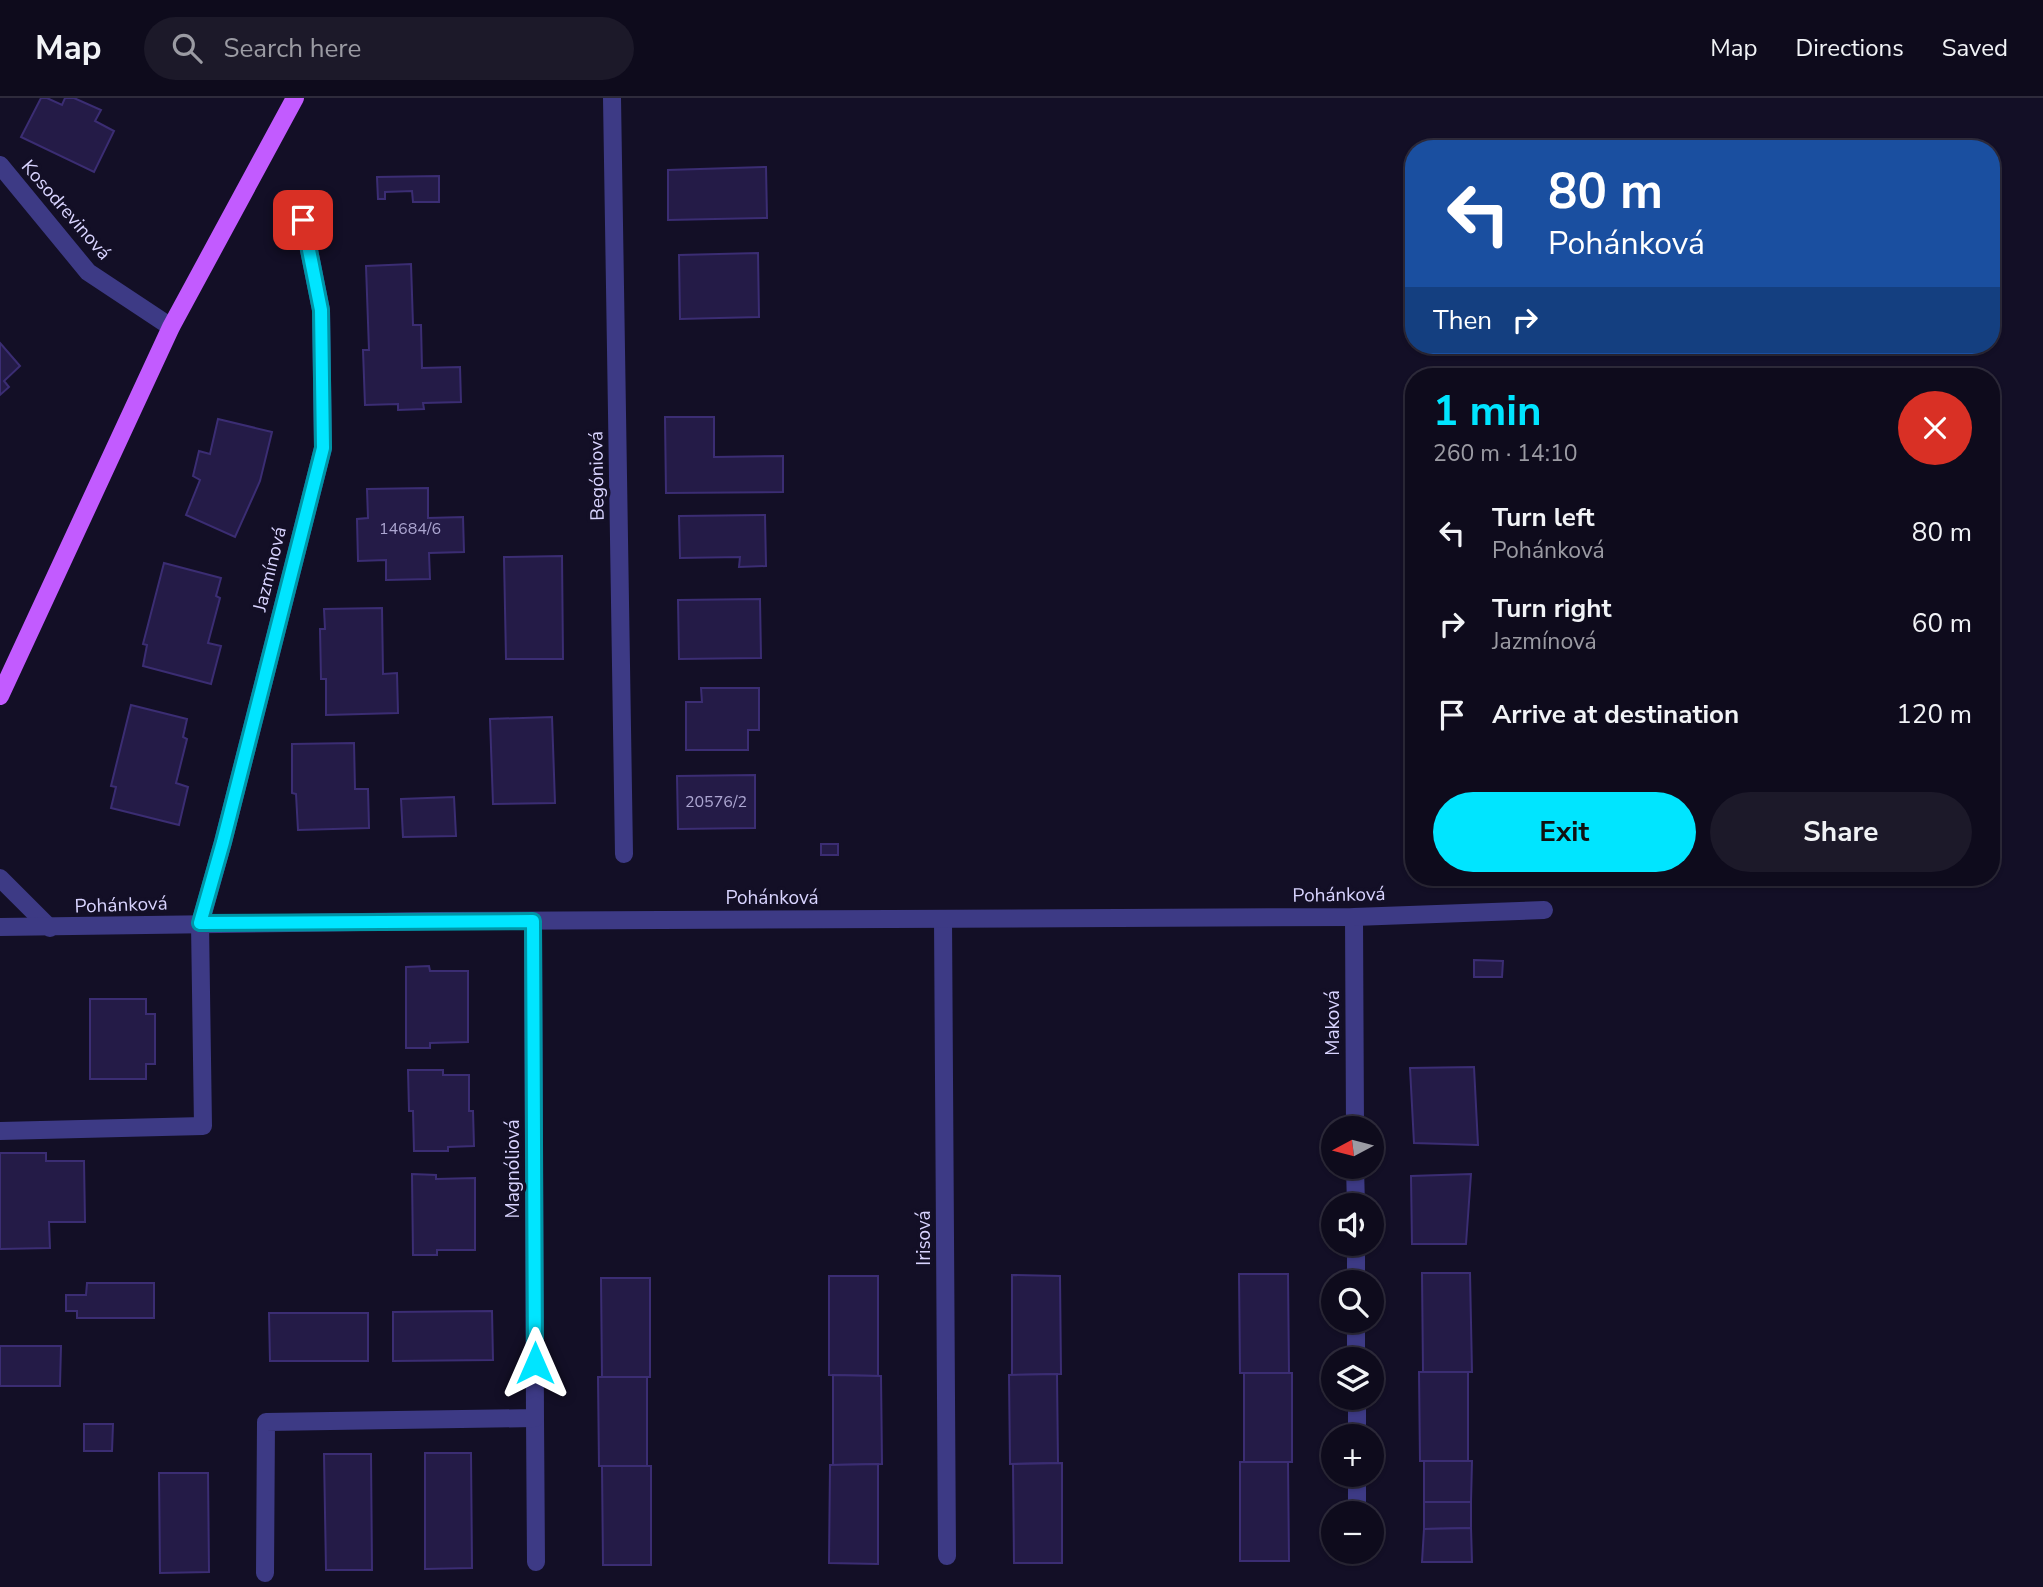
<!DOCTYPE html>
<meta charset="utf-8">
<style>
body{margin:0;font-family:"Nunito Sans",sans-serif;background:#1c1929;color:#f1f3f6;height:100vh;display:flex;flex-direction:column;font-size:26px;white-space:nowrap}
*{box-sizing:border-box;margin:0}
p{font-size:23px;color:#9b9ba3}
.icon{flex:none;width:38px;height:38px;fill:none;stroke:currentColor;stroke-width:2;stroke-linecap:round;stroke-linejoin:round}
.map{position:relative;flex:1;overflow:hidden}
.panel{position:absolute;left:1405px;top:270px;width:595px;height:518px;display:flex;flex-direction:column;background:#0e0b1c;border-radius:28px;box-shadow:0 2px 5px #0004,0 0 0 2px #2e2b3b}
.panel>*{flex:none}
.hud{position:absolute;left:1405px;top:42px;width:595px;height:214px;border-radius:28px;box-shadow:0 2px 5px #0004,0 0 0 2px #2e2b3b;background:#1a4fa0;color:#fff;overflow:hidden}
.needle{width:46px;rotate:263deg}
.buttons{position:absolute;left:1321px;top:1018px;display:grid;gap:14px}
.buttons a{display:grid;place-items:center;width:63px;height:63px;border-radius:50%;background:#0e0b1c;box-shadow:0 2px 5px #0004,0 0 0 2px #2e2b3b;font-size:35px}
.pin{position:absolute;display:grid;place-items:center;width:60px;height:60px;color:#fff;margin:-30px;border-radius:14px;box-shadow:0 4px 10px #0006}
.me{position:absolute;width:77px;margin:-38px;rotate:0deg;stroke-linejoin:round;filter:drop-shadow(0 0 5px #0008)}
.turn{display:flex;align-items:center;gap:24px;height:147px;padding:0 28px;font-size:32px}
.turn .icon{width:91px;height:91px;stroke-width:2.5}
.turn b{display:block;font-size:49px;line-height:60px}
.then{display:flex;align-items:center;height:66px;padding:0 28px;background:#0003;gap:14px;font-size:26px}
.round{display:grid;place-items:center;flex:none;width:74px;height:74px;border-radius:37px;background:#1c1929}
.headline{display:flex;align-items:center;justify-content:space-between;height:119px;padding:0 28px}
h1{font-size:42px;font-weight:700;line-height:52px;color:#00e5ff}
.primary-button{display:flex;gap:14px;margin-top:auto;padding:14px 28px}
.primary-button a{flex:1;height:80px;border-radius:42px;background:#00e5ff;color:#111;font-size:28px;font-weight:700;line-height:80px;text-align:center}
.primary-button a+a{background:#1c1929;color:#f1f3f6}
ul{padding:0;list-style:none}
li{display:flex;align-items:center;gap:21px;height:91px;padding:0 28px}
li div{flex:1}
li b{display:block;font-size:26px}
li em{font-style:normal}
header{display:flex;align-items:center;gap:42px;box-sizing:border-box;height:98px;padding:0 35px;background:#0e0b1c;border-bottom:2px solid #2e2b3b}
header strong{font-size:33px}
nav{display:flex;gap:38px;margin-inline-start:auto;font-size:24px}
.search{width:490px;height:63px;background:#1c1929;display:flex;align-items:center;gap:18px;box-sizing:border-box;padding:0 24px;border-radius:38px;color:#9b9ba3;font-size:26px}
.map>svg:first-child{display:block}
</style>
<header>
<strong>Map</strong>
<div class="search"><svg class="icon" aria-label="search" viewBox="0 0 24 24"><circle cx="10" cy="10" r="6"/><path d="M15 15l6 6"/></svg>Search here</div>
<nav><a>Map</a><a>Directions</a><a>Saved</a></nav>
</header>
<div class="map">
<svg width="2043" height="1489" viewBox="0 0 2043 1489">
<rect width="100%" height="100%" fill="#130f26"/>
<g fill="#241b47" stroke="#3b2d73" stroke-width="2">
<polygon points="41,0 47,0 62,7 65,0 74,0 101,12 95,23 114,33 94,74 21,39"/>
<polygon points="766,69 767,120 668,122 668,72"/>
<polygon points="439,78 439,104 413,104 412,93 385,94 385,101 378,101 377,79"/>
<polygon points="758,155 759,219 680,221 679,157"/>
<polygon points="411,166 413,227 421,227 422,270 460,269 461,304 423,305 424,311 398,312 398,306 365,307 363,252 369,252 366,168"/>
<polygon points="0,245 20,268 4,283 9,289 0,297"/>
<polygon points="665,319 714,319 714,359 783,358 783,394 666,395"/>
<polygon points="218,321 272,334 260,383 235,439 186,417 200,382 193,378 199,353 210,356"/>
<polygon points="428,390 428,420 463,419 464,454 429,455 430,481 386,482 386,462 358,463 357,421 368,420 367,391"/>
<polygon points="765,417 766,468 739,469 740,459 680,460 679,418"/>
<polygon points="562,458 563,561 506,561 504,459"/>
<polygon points="164,465 221,480 216,498 220,500 208,545 221,548 211,586 143,568 147,547 143,546"/>
<polygon points="760,501 761,560 679,561 678,502"/>
<polygon points="382,510 383,576 397,575 398,615 326,617 326,581 321,581 320,531 325,531 324,511"/>
<polygon points="701,590 759,590 759,632 748,632 748,652 686,652 686,604 702,604"/>
<polygon points="131,607 187,621 183,639 187,641 176,685 188,689 179,727 111,710 116,689 111,688"/>
<polygon points="552,619 555,705 493,706 490,621"/>
<polygon points="354,645 355,691 368,691 369,730 298,732 296,696 292,695 292,646"/>
<polygon points="755,677 755,730 678,731 677,678"/>
<polygon points="454,699 456,738 403,739 401,701"/>
<rect x="821" y="746" width="17" height="11"/>
<polygon points="1474,862 1503,863 1502,879 1474,879"/>
<polygon points="429,868 430,873 468,873 468,944 430,945 430,950 406,950 406,869"/>
<polygon points="90,901 146,901 146,916 155,916 155,966 146,966 146,981 90,981"/>
<polygon points="1474,969 1478,1047 1414,1045 1410,970"/>
<polygon points="408,972 443,972 443,977 469,977 469,1013 473,1013 474,1048 448,1049 448,1053 414,1053 413,1013 409,1013"/>
<polygon points="0,1055 46,1055 46,1063 84,1063 85,1124 49,1124 50,1150 0,1151"/>
<polygon points="412,1076 436,1077 436,1081 475,1080 475,1152 437,1152 437,1157 413,1157"/>
<polygon points="1471,1076 1466,1146 1412,1146 1411,1078"/>
<polygon points="1422,1175 1470,1175 1472,1274 1423,1274"/>
<polygon points="1239,1176 1288,1176 1289,1275 1240,1275"/>
<polygon points="1012,1177 1060,1178 1061,1276 1012,1277"/>
<polygon points="829,1178 878,1178 878,1278 829,1277"/>
<polygon points="601,1180 650,1180 650,1279 602,1279"/>
<polygon points="87,1185 154,1185 154,1220 77,1220 77,1213 66,1213 66,1197 86,1197"/>
<polygon points="492,1213 493,1262 393,1263 393,1214"/>
<polygon points="269,1215 368,1215 368,1263 270,1263"/>
<polygon points="0,1248 61,1248 60,1288 0,1288"/>
<polygon points="1419,1274 1468,1274 1468,1363 1420,1363"/>
<rect x="1244" y="1275" width="48" height="89"/>
<polygon points="1057,1276 1058,1365 1010,1366 1009,1277"/>
<polygon points="833,1277 881,1278 882,1366 833,1367"/>
<polygon points="598,1279 647,1279 647,1368 599,1368"/>
<polygon points="84,1326 113,1326 112,1353 84,1353"/>
<polygon points="425,1355 471,1355 472,1470 425,1471"/>
<polygon points="324,1356 371,1356 372,1472 326,1472"/>
<polygon points="1424,1363 1472,1363 1471,1404 1424,1404"/>
<polygon points="1240,1364 1288,1364 1289,1463 1240,1463"/>
<polygon points="1062,1365 1062,1465 1014,1465 1013,1366"/>
<polygon points="878,1366 878,1466 829,1465 830,1367"/>
<polygon points="602,1368 651,1368 651,1467 603,1467"/>
<polygon points="159,1375 208,1375 209,1474 160,1475"/>
<polygon points="1424,1404 1471,1404 1471,1430 1424,1431"/>
<polygon points="1471,1430 1472,1464 1422,1464 1424,1431"/>
</g>
<g fill="none" stroke-linecap="round" stroke-linejoin="round">
<g stroke="#3d3a85" stroke-width="18">
<polyline points="612,0 624,756"/>
<polyline points="0,67 88,174 171,229"/>
<polyline points="0,780 50,830"/>
<polyline points="1354,819 1355,1031"/>
<polyline points="943,821 947,1458"/>
<polyline points="0,829 433,823 1354,819 1544,812"/>
<polyline points="0,1033 203,1028 200,826 223,744 323,350 321,212 303,122"/>
<polyline points="1355,1069 1356,1108"/>
<polyline points="1356,1146 1356,1185"/>
<polyline points="1356,1223 1356,1262"/>
<polyline points="1357,1300 1357,1339"/>
<polyline points="535,1320 536,1464"/>
<polyline points="1357,1377 1357,1416"/>
<polyline points="265,1475 266,1324 535,1320 533,823"/>
</g>
<polyline stroke="#c25bff" stroke-width="18" points="0,598 171,229 295,0"/>
</g>
<g fill="none" stroke-linecap="round" stroke-linejoin="round">
<defs>
<polyline id="route" points="303,122 321,212 323,350 223,744 200,825 533,823 535,1265"/>
</defs>
<use href="#route" stroke="#0095a6" stroke-width="18"/>
<use href="#route" stroke="#00e5ff" stroke-width="12"/>
</g>
<g text-anchor="middle" dominant-baseline="central" stroke-width="7" stroke-linejoin="round" paint-order="stroke">
<g font-size="16" fill="#aca6d1">
<text x="410" y="431">14684/6</text>
<text x="716" y="704">20576/2</text>
</g>
<g font-size="19" fill="#d9d4ff" stroke="#130f26">
<text transform="translate(66 112) rotate(49)">Kosodrevinová</text>
<text transform="translate(597 378) rotate(-91)">Begóniová</text>
<text transform="translate(270 471) rotate(-76)">Jazmínová</text>
<text transform="translate(1339 797) rotate(-1)">Pohánková</text>
<text x="772" y="800">Pohánková</text>
<text transform="translate(121 807) rotate(-2)">Pohánková</text>
<text transform="translate(1333 925) rotate(-90)">Maková</text>
<text transform="translate(513 1071) rotate(-90)">Magnóliová</text>
<text transform="translate(924 1140) rotate(-90)">Irisová</text>
</g>
</g>
</svg>
<div class="buttons">
<a><svg class="needle" viewBox="-14 -14 28 28"><path d="M0-13l5 13h-10z" fill="#e53935"/><path d="M0 13l5-13h-10z" fill="#9b9ba3"/></svg></a>
<a><svg class="icon" aria-label="sound" viewBox="0 0 24 24"><path d="M4 9h4l5-4v14l-5-4H4zM17 9q2 3 0 6"/></svg></a>
<a><svg class="icon" aria-label="search" viewBox="0 0 24 24"><circle cx="10" cy="10" r="6"/><path d="M15 15l6 6"/></svg></a>
<a><svg class="icon" aria-label="layers" viewBox="0 0 24 24"><path d="M12 4l9 5-9 5-9-5zM3 14l9 5 9-5"/></svg></a>
<a>+</a>
<a>−</a>
</div>
<div class="pin" style="left:303px;top:122px;background:#d93025"><svg class="icon" aria-label="arrive" viewBox="0 0 24 24"><path d="M6 21V4h12l-3 4 3 4H6"/></svg></div>
<svg class="me" style="left:535px;top:1265px" viewBox="-20 -20 40 40"><path d="M0-17L14 15 0 8-14 15z" fill="#00e5ff" stroke="#fff" stroke-width="4"/></svg>
<div class="hud">
<div class="turn"><svg class="icon" aria-label="left" viewBox="0 0 24 24"><path d="M17 20v-9H6M10 6l-5 5 5 5"/></svg><div><b>80 m</b>Pohánková</div></div>
<div class="then">Then<svg class="icon" aria-label="right" viewBox="0 0 24 24"><path d="M7 20v-9h11M14 6l5 5-5 5"/></svg></div>
</div>
<section class="panel">
<div class="headline"><div><h1>1 min</h1><p>260 m · 14:10</p></div><a class="round" style="background:#d93025;color:#fff"><svg class="icon" aria-label="close" viewBox="0 0 24 24"><path d="M6 6l12 12M18 6L6 18"/></svg></a></div>
<ul>
<li><svg class="icon" aria-label="left" viewBox="0 0 24 24"><path d="M17 20v-9H6M10 6l-5 5 5 5"/></svg><div><b>Turn left</b><p>Pohánková</p></div><em>80 m</em></li>
<li><svg class="icon" aria-label="right" viewBox="0 0 24 24"><path d="M7 20v-9h11M14 6l5 5-5 5"/></svg><div><b>Turn right</b><p>Jazmínová</p></div><em>60 m</em></li>
<li><svg class="icon" aria-label="arrive" viewBox="0 0 24 24"><path d="M6 21V4h12l-3 4 3 4H6"/></svg><div><b>Arrive at destination</b></div><em>120 m</em></li>
</ul>
<div class="primary-button"><a>Exit</a><a>Share</a></div>
</section>
</div>
